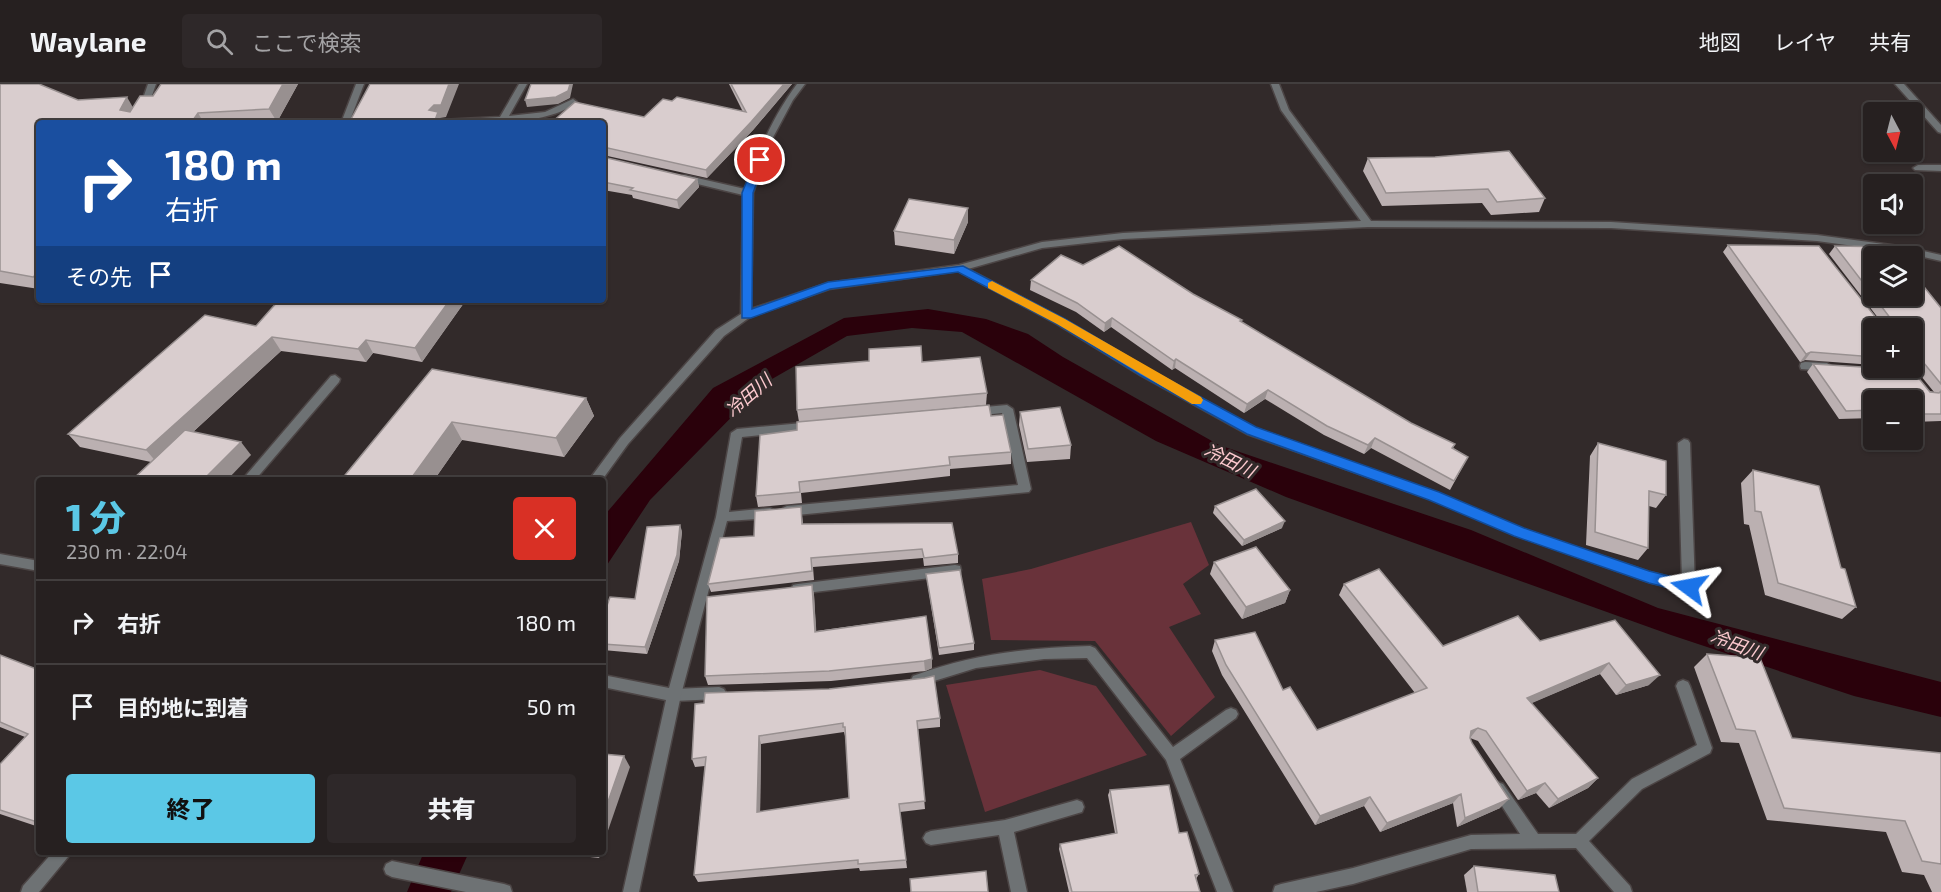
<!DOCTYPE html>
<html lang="ja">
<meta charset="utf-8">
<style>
body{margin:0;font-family:"Exo 2","Noto Sans JP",sans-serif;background:#2e2829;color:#f1f3f6;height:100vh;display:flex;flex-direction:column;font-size:22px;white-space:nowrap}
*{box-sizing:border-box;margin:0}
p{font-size:20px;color:#a4a3a5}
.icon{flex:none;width:33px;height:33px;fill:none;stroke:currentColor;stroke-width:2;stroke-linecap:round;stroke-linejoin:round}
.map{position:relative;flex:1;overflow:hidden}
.details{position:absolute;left:36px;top:393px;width:570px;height:378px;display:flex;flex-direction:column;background:#262020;border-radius:6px;box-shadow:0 2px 4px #0004,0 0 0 2px #423e3e}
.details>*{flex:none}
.guide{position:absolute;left:36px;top:36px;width:570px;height:183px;border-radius:6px;box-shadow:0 2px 4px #0004,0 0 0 2px #423e3e;background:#1a4fa0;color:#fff;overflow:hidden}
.needle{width:39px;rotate:173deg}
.controls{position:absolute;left:1863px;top:18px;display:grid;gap:12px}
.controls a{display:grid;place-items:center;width:60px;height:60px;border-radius:6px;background:#262020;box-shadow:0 2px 4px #0004,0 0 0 2px #423e3e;font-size:30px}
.pin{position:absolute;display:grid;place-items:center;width:51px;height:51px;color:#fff;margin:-26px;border:3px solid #fff;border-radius:50%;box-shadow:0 2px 6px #0007}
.me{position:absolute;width:66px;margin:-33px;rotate:283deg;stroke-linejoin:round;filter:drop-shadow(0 0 4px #0008)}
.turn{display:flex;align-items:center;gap:21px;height:126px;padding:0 30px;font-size:27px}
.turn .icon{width:78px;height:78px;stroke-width:2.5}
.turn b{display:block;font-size:42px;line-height:51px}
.then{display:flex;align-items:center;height:57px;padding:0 30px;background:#0003;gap:12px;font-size:22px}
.round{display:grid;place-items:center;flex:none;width:63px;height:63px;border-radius:6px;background:#2e2829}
.summary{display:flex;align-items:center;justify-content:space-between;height:102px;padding:0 30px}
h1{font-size:36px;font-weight:800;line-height:45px;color:#5bc8e6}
.button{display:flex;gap:12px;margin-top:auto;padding:12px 30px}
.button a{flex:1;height:69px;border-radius:6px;background:#5bc8e6;color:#111;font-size:24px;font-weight:800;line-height:69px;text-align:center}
.button a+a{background:#2e2829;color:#f1f3f6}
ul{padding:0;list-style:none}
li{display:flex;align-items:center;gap:18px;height:84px;padding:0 30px;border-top:2px solid #423e3e}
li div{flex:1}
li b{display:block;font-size:22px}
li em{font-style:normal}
header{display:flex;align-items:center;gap:36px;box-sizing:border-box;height:84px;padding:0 30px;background:#262020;border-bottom:2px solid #423e3e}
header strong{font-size:28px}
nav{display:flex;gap:33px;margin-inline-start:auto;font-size:21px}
.search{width:420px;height:54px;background:#2e2829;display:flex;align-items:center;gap:15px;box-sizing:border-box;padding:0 21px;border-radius:6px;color:#a4a3a5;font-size:22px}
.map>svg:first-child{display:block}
</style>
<header>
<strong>Waylane</strong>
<div class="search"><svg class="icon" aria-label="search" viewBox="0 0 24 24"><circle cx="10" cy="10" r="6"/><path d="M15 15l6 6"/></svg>ここで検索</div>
<nav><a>地図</a><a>レイヤ</a><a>共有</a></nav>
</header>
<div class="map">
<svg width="1941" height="808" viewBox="0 0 1941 808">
<rect width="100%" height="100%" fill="#322a2a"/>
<g fill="#69323a">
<polygon points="1191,438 1209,481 1183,500 1201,530 1169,543 1215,613 1171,652 1095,557 991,556 982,495 1031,485"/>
<polygon points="1040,586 1096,602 1147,671 985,728 946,601"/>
</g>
<g fill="#2a010b">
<polygon points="928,225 986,235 1028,250 1063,273 1219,361 1471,446 1658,524 1941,598 1941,633 1854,612 1671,551 1286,413 1156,357 962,248 912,244 847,252 765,299 650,416 603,487 603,433 713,304 844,234"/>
<polygon points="424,768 469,768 451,808 407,808"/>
</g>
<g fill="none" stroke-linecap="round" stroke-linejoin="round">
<defs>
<g id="lane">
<path d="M1090 562 1095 564 1173 663 1226 626 1231 624 1236 626 1238 630 1236 634 1180 675 1233 808H1217L1166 676 1087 574 1044 575 976 584 918 602 913 600 911 596 913 592C973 570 1026 564 1090 562Z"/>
<polygon points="719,603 724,605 726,609 724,613 719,615 674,617 669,615 667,611 669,607 674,605"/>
</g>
<g id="street">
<polygon points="148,0 156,0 148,23 139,39 131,39 140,23"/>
<polygon points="356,0 364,0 349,39 341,39"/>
<path d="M519 0H527L509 32 545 28 573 15 577 18C547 43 475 39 437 39L441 36 500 33Z"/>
<path d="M797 0H805L793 16 770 59 753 109 751 225 828 199 959 181 1042 158 1123 149 1361 137 1281 26 1271 0H1279L1289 26 1371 137 1611 138 1817 151 1906 163 1941 171V177L1906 169 1817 157 1611 144 1368 143 1123 155 1042 164 968 185 1065 236 1148 285 1255 344 1438 409 1523 445 1649 488 1682 496 1678 359 1684 355 1688 356 1690 359 1695 503 1694 507 1689 508 1649 498 1515 451 1430 415 1247 350 1140 291 1057 240 958 187 829 205 750 233 724 252 628 360 602 396H589L620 354 716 246 741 230 743 111 681 96 679 94 684 91 745 105C758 68 773 32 797 0Z"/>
<polygon points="1895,0 1904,0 1941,41 1941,49 1938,48"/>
<polygon points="1918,81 1941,81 1941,87 1915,86 1913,84"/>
<polygon points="1805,278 1827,279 1832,283 1827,287 1801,285 1800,282 1801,279"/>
<polygon points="335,291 340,295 339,298 255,396 242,396 331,292"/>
<polygon points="1007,321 1013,325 1031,405 1029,408 787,432 783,430 781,427 783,424 787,422 1018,401 1002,329 974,332 968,328 974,324"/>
<polygon points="813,338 819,342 817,345 742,353 729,428 770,424 774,426 776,429 774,432 770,434 727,437 681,611 639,808 623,808 666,616 603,603 603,591 669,604 716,433 731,349 737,345"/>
<polygon points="0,470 39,477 39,487 0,480"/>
<polygon points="955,481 960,482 961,486 960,490 955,491 798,510 793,509 792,505 793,501 798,500"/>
<polygon points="1683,596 1688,598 1690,602 1712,664 1710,669 1642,705 1589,757 1630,802 1632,808 1614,808 1576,764 1471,765 1353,800 1316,808 1273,808 1275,802 1281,800 1353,784 1471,751 1520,750 1491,705 1493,700 1498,698 1503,700 1538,750 1576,750 1632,695 1697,661 1676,602 1678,598"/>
<polygon points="1077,716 1082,718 1084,723 1082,728 1014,748 1027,808 1011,808 999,751 931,761 926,759 923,754 926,749 931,747 1005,736"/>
<polygon points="53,768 71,768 68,773 39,808 21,808 23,802"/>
<polygon points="392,777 504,800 510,802 512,808 466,808 392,793 386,790 384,785 386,780"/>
</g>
</defs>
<use href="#lane" stroke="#4c4545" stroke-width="3"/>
<use href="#street" stroke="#4c4545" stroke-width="3"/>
<use href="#lane" fill="#6e7274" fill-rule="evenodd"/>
<use href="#street" fill="#6e7274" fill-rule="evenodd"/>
</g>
<g fill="#bbb0b1" fill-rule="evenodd">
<polygon points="0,0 78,16 133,23 153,12 161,0 298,0 277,38 39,39 39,205 0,199"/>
<polygon points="729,0 792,0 753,46 707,94 603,71 603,39 644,33 672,17 743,28"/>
<polygon points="603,73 697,95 699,103 679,125 633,114 632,111 603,106"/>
<polygon points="1368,74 1545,114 1539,128 1491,131 1482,119 1382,122 1363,87"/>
<polygon points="968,138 954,170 895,161 894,147"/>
<polygon points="1728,161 1881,240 1882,239 1829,170 1835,162 1941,224 1941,337 1912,338 1912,316 1874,316 1874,334 1839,335 1807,288 1813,280 1934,308 1912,281 1912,244 1874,244 1874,281 1805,276 1800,278 1723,168"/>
<polygon points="1083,181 1193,210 1242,238 1411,339 1455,360 1453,364 1468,373 1450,406 1371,364 1364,370 1324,351 1265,315 1244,329 1175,284 1172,286 1111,243 1104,248 1076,228 1030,206 1031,196"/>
<polygon points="279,216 466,216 422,278 373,269 366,278 281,267 193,348 251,371 151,378 80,363 68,350 256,242"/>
<polygon points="922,278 987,309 986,321 799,338 797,326"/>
<polygon points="432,285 586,314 594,332 564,373 462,356 434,396 341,396"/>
<polygon points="1020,328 1071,361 1070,375 1027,378 1019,341"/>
<polygon points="991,332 1011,368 1011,380 950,385 950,392 801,409 802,419 758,423 756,412"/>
<polygon points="1598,359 1666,411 1656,424 1649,422 1648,464 1638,476 1586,461 1590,372"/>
<polygon points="1753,386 1841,484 1856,523 1842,535 1765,511 1749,441 1744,440 1741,399"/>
<polygon points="1215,422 1282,444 1242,462 1213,429"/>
<polygon points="801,423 803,440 958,470 958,479 924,482 923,474 813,483 814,496 711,508 708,500 754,452"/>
<polygon points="682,447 679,477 647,570 603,566 603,533 635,515"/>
<polygon points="1214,478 1290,506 1285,519 1242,535 1210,490"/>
<polygon points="926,490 974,559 974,566 939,571"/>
<polygon points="1344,500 1443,562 1540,557 1615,536 1649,601 1616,611 1600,590 1531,619 1598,694 1588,704 1549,724 1536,709 1518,716 1478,657 1470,654 1500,724 1457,743 1453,719 1380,748 1364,722 1315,741 1222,591 1212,567 1215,556 1283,606 1317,646 1415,609 1339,511"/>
<polygon points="812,501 814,511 816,547 926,532 932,584 925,587 831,597 708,601 705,592"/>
<polygon points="1707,570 1792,654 1941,669 1941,808 1932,808 1924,791 1902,788 1886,748 1767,736 1739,659 1721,658 1694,583"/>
<polygon points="0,571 39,586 39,743 0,730 0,680 25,653 0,643"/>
<path d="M695 620 940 634V643L918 645 925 725 900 728 907 784 860 787 859 784 698 798 694 791 705 682 695 683 692 675ZM844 648 845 652H846L849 714 760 728 761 660Z"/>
<polygon points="1110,706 1179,749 1199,790 1196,795 1200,808 1069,808 1059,765 1060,760 1115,749 1108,711"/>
<polygon points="545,768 601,768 599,774"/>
<polygon points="1474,782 1559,808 1467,808 1464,791"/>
</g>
<g fill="#989090">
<polygon points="283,0 298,0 277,38 269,25"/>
<polygon points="449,0 459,0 446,33 440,34 442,39 434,39 429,26"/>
<polygon points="570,0 573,0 570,14 558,20 527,23 525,16"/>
<polygon points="784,0 792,0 753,46 707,94 706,86"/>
<polygon points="127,13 135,27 129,39 120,26"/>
<polygon points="198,29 204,39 191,39"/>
<polygon points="697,95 699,103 679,125 677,116"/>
<polygon points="968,124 968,138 954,170 954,156"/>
<polygon points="39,188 39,199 33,193"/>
<polygon points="450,216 466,216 422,278 415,264"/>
<polygon points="1112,234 1111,243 1104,248 1105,239"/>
<polygon points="272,253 281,267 158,380 146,366"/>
<polygon points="366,256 373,269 366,278 358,265"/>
<polygon points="1811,268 1805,276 1800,278 1806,270"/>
<polygon points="1176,275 1175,284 1172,286 1174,277"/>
<polygon points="1268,306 1265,315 1244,329 1247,320"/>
<polygon points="586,314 594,332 564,373 556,354"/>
<polygon points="452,338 462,356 434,396 410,396"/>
<polygon points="1375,354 1371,364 1364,370 1368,361"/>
<polygon points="241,358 251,371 227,396 203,396"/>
<polygon points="1285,437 1282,444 1242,462 1244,456"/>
<polygon points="680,441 682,447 679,477 647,570 645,563"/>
<polygon points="812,501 814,511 817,558 815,548"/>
<polygon points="1290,506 1285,519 1242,535 1246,523"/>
<polygon points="932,575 932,584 925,587 924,577"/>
<polygon points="1609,579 1600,590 1518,625 1527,614"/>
<polygon points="1660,591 1649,601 1616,611 1626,601"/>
<polygon points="1478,644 1470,654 1464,657 1471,647"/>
<polygon points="759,652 761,660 760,736 757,728"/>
<polygon points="624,672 630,683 603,761 603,732"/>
<polygon points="1598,694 1588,704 1549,724 1558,715"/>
<polygon points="1545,699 1536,709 1518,716 1527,707"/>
<polygon points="1461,710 1453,719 1380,748 1387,739"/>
<polygon points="1370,713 1364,722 1315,741 1320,732"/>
<polygon points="1509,715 1500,724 1457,743 1465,734"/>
<polygon points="594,768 601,768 599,774"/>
</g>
<g fill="#d9cdce" stroke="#989090" stroke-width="1.5" fill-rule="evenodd">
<polygon points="0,0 39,0 78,16 127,13 120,26 130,28 140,12 153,12 161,0 283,0 269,25 198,29 191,39 39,39 39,188 33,193 0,187"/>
<polygon points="370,0 449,0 441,21 434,21 429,26 438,28 434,39 349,39"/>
<polygon points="531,0 570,0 568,7 556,13 525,16"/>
<polygon points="731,0 784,0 751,38 706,86 603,63 603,39 551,39 575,18 644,33 663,15 672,17 677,13 746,28"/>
<polygon points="1509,67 1545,114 1497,118 1488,105 1386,109 1368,74 1435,73"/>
<polygon points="603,73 697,95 677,116 630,106 633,104 603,98"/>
<polygon points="909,115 968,124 954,156 894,147"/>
<polygon points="1728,161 1819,162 1881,240 1890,239 1891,235 1835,162 1893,163 1900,172 1874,172 1874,212 1912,212 1912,188 1941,224 1941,300 1919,273 1912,273 1912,244 1874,244 1874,273 1811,268 1806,270"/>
<polygon points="1119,162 1193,210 1242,236 1240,237 1411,339 1455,360 1452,364 1468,373 1454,397 1375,354 1368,361 1327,342 1268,306 1247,320 1176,275 1174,277 1112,234 1105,239 1077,219 1031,196 1061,171 1083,181"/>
<polygon points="279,216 450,216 415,264 366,256 358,265 272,253 146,366 68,350 205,231 256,242"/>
<polygon points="921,262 922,278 980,273 987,309 797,326 796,283 869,277 869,265"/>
<polygon points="1813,280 1912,286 1930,308 1939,309 1941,307 1941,330 1912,330 1912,316 1874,316 1874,326 1846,327"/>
<polygon points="432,285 586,314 556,354 452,338 410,396 341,396"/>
<polygon points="989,321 991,332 1003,331 1011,368 949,373 950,381 799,398 800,408 756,412 760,351 797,346 797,338"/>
<polygon points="1060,323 1071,361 1028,365 1020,328"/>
<polygon points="185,346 241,358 203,396 132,396"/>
<polygon points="1598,359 1666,377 1666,411 1649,407 1648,464 1595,448"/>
<polygon points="1753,386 1819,402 1841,484 1845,485 1856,523 1778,499 1761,428 1755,427"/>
<polygon points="1256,405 1285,437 1244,456 1215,422"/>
<polygon points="801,423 802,440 952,439 958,470 924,474 922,465 811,474 812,487 708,500 720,454 754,452 755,427"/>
<polygon points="680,441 677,471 645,563 603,560 603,533 610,513 635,515 647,443"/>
<polygon points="1256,463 1290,506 1246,523 1214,478"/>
<polygon points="1379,485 1443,562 1518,532 1540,557 1615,536 1660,591 1626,601 1609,579 1527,614 1598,694 1558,715 1545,699 1527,707 1486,647 1478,644 1471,647 1470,654 1472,659 1509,715 1465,734 1461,710 1387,739 1370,713 1320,732 1226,581 1215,556 1255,548 1283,606 1290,603 1317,646 1427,604 1344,500"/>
<polygon points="960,486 974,559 939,564 926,490"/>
<polygon points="812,501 815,548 926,532 932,575 924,577 829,587 705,592 707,513"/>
<polygon points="1707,570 1760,574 1792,654 1941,669 1941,780 1922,777 1905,737 1784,724 1755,647 1736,645"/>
<polygon points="0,571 39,586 39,736 37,738 0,726 0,680 28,650 0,638"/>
<path d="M934 592 940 634 917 637 925 717 899 720 906 776 858 780V776L694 791 706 673 692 675 695 620 704 619 705 609 829 605 925 594ZM843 639V643H845L849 714 757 728 759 652Z"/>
<polygon points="603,670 624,672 603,732"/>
<polygon points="1169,701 1179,749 1187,748 1199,790 1195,791 1200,808 1072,808 1060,760 1117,749 1110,706"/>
<polygon points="1474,782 1555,791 1559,808 1478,808"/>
<polygon points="986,787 988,808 911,808 910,795"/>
</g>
<polygon fill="#1a73e8" stroke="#114b97" stroke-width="1.5" points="756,74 765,76 753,109 752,225 828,198 963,182 1065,235 1149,285 1256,343 1439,408 1524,444 1649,487 1689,497 1694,498 1697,503 1694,507 1689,509 1649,499 1514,452 1429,416 1247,350 1140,291 1057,240 958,188 830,205 751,234 742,234 742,109"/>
<polygon fill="#f59e0b" points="992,197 1065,235 1201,313 1203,316 1201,320 1192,320 1057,240 988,204 988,199"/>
<g text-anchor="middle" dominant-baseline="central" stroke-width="6" stroke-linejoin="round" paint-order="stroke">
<g font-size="18" font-style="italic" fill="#fdcacf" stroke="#322a2a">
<text transform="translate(748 311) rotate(-41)">冷田川</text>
<text transform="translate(1230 376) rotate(26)">冷田川</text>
<text transform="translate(1737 560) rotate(20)">冷田川</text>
</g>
</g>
</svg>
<div class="controls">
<a><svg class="needle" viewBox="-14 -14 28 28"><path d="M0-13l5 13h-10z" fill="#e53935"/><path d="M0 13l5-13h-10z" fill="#a4a3a5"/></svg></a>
<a><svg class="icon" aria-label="sound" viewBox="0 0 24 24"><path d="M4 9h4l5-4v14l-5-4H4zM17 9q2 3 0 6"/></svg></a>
<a><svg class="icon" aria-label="layers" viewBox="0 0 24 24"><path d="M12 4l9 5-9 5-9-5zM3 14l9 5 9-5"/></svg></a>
<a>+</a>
<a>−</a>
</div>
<div class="pin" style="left:760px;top:76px;background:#d93025"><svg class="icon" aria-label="arrive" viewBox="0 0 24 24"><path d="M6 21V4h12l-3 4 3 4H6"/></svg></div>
<svg class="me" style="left:1689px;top:503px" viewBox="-20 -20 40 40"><path d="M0-17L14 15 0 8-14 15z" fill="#1a73e8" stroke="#fff" stroke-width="4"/></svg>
<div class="guide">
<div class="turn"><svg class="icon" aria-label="right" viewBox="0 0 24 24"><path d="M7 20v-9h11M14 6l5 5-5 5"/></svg><div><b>180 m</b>右折</div></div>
<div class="then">その先<svg class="icon" aria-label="arrive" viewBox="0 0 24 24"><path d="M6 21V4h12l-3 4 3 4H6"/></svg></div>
</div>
<section class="details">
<div class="summary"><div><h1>1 分</h1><p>230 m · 22:04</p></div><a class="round" style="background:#d93025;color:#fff"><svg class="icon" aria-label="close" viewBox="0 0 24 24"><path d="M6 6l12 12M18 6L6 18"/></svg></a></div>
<ul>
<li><svg class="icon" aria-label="right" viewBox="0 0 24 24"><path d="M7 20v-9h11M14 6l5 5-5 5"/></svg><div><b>右折</b></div><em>180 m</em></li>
<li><svg class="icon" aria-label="arrive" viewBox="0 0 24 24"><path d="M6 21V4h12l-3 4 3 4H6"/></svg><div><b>目的地に到着</b></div><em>50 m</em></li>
</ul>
<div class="button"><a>終了</a><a>共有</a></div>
</section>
</div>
